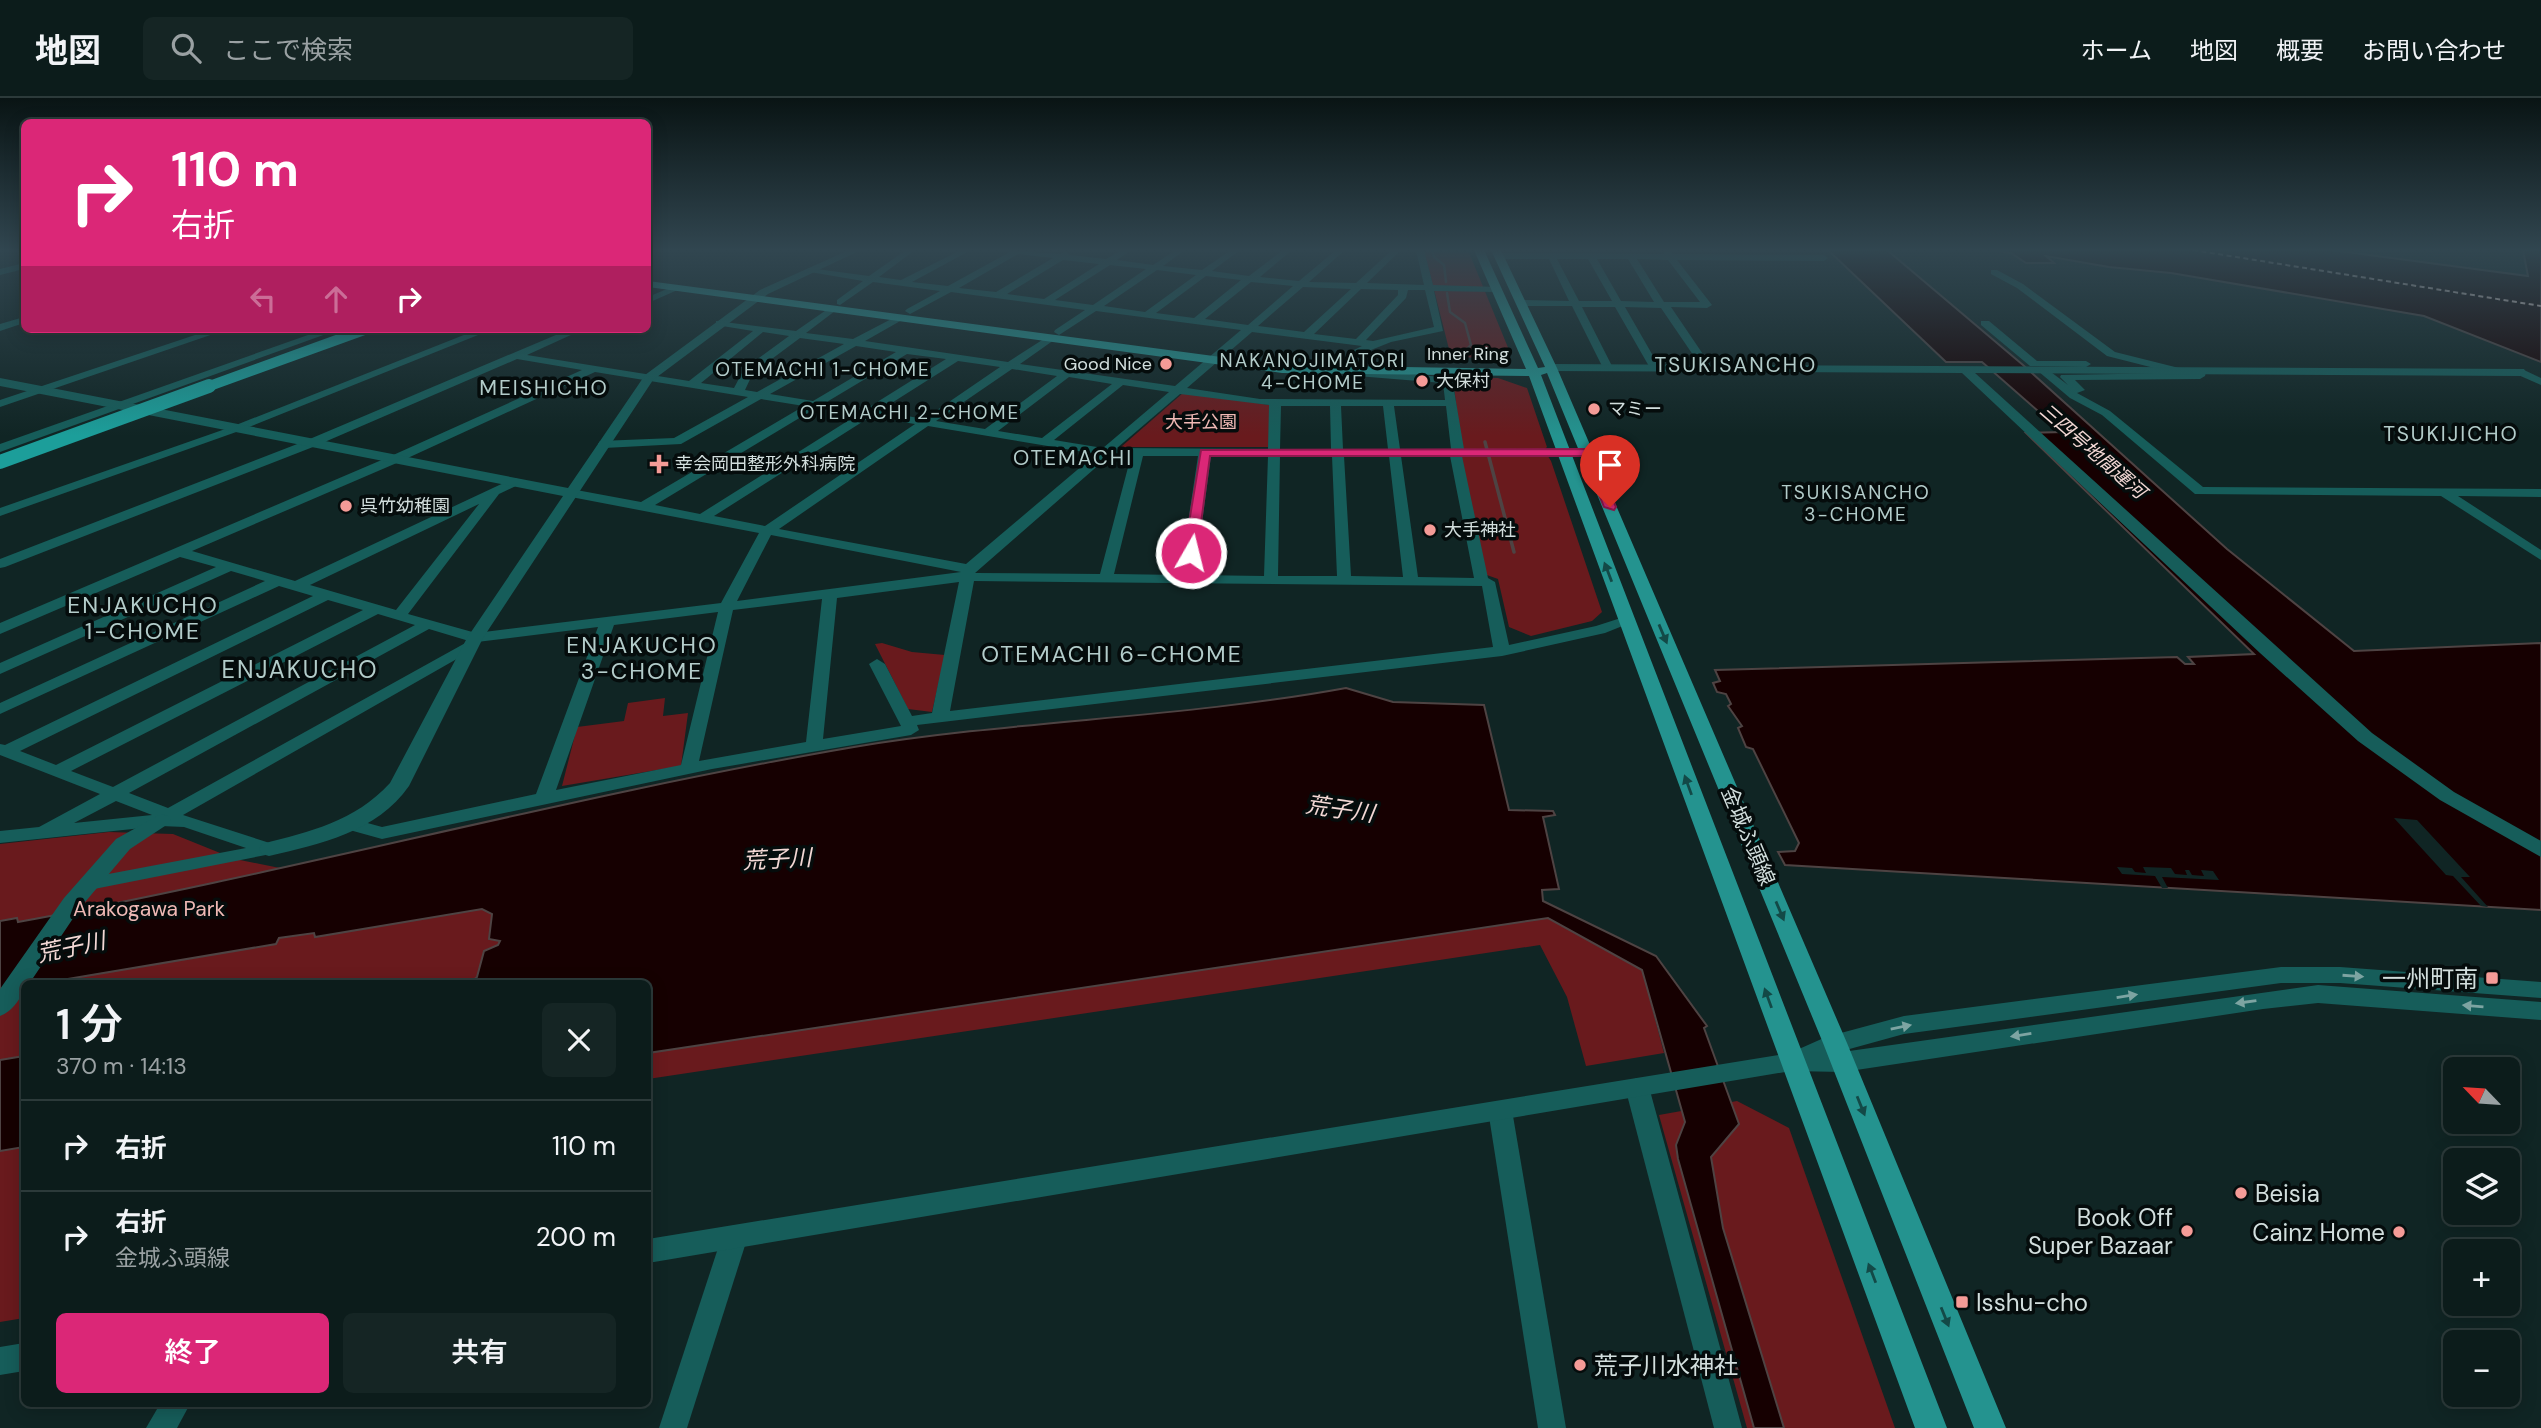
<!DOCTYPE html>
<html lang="ja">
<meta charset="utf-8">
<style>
body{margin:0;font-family:"DM Sans","Noto Sans JP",sans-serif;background:#152524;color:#f1f3f6;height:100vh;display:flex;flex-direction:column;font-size:26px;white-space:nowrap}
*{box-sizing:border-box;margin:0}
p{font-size:23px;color:#9aa1a3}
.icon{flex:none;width:38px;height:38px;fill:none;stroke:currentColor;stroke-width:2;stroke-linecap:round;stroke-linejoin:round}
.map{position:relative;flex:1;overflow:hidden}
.side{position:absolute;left:21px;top:882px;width:630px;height:427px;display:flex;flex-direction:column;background:#0c1c1b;border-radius:10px;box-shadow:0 4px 18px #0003,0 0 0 2px #2c3a3a}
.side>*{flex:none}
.top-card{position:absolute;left:21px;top:21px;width:630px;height:214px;border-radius:10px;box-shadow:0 4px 18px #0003,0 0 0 2px #2c3a3a;background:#db2777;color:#fff;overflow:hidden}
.needle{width:46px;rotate:295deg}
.fabs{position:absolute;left:2443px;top:959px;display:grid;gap:14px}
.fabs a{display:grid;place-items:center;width:77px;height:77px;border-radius:10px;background:#0c1c1b;box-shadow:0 4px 18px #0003,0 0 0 2px #2c3a3a;font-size:35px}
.pin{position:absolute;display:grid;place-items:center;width:60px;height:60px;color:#fff;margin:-72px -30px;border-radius:50% 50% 50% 0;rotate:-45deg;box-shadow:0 0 7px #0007}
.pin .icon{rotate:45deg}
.me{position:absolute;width:77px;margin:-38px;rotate:8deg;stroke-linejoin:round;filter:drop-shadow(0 0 5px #0008)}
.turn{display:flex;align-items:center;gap:24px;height:147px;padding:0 35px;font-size:32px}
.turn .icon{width:91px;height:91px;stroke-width:2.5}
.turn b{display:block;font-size:49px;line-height:60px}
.lanes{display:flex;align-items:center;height:66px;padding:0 35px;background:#0003;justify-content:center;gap:35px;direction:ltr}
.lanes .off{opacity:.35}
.round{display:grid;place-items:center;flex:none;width:74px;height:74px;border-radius:10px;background:#152524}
.head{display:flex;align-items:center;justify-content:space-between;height:119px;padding:0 35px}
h1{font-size:42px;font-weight:600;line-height:52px}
.button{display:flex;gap:14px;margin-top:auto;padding:14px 35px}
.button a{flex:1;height:80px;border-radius:10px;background:#db2777;color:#fff;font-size:28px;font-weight:600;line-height:80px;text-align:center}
.button a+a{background:#152524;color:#f1f3f6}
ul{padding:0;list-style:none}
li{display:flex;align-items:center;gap:21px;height:91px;padding:0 35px;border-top:2px solid #2c3a3a}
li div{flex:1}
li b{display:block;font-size:26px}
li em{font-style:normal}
header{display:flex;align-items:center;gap:42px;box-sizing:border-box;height:98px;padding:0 35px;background:#0c1c1b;border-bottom:2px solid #2c3a3a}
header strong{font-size:33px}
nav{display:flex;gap:38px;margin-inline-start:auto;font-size:24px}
.search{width:490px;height:63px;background:#152524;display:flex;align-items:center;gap:18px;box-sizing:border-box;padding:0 24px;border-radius:10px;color:#9aa1a3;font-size:26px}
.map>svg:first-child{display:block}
</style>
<header>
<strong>地図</strong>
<div class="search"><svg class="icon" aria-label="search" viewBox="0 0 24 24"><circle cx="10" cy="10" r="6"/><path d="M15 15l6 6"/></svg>ここで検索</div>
<nav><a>ホーム</a><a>地図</a><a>概要</a><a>お問い合わせ</a></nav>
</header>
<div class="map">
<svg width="2541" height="1330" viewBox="0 0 2541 1330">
<rect width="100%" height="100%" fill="#102524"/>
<g fill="#691a1d">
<polygon points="1424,152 1468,152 1509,252 1492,260 1451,259"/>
<polygon points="1443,279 1498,280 1527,290 1547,349 1544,352 1551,363 1602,514 1592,523 1531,538 1509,529 1498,481 1484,476 1459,363 1462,350 1453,282"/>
<polygon points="1187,294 1269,307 1269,349 1121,349 1183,295"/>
<polygon points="882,545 912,554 945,557 932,614 908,611 875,546"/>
<polygon points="665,600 663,618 688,615 681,668 562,688 577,629 624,623 628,605"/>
<polygon points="109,734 173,736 235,761 482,811 492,816 541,885 24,886 24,1220 0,1224 0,746"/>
<polygon points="1548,820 1642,871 1664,955 1586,968 1567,899 1540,847 648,981 648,955"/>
<polygon points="1737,1003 1789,1030 1895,1330 1747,1330 1659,1017"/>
</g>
<g fill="#160001" stroke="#4e4343" stroke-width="2">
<polygon points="1828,152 1887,152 2023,267 2227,451 2354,553 2541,545 2541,812 1785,767 1778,754 1795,753 1799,745 1753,651 1746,649 1738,630 1742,628 1728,608 1731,606 1726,596 1717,594 1713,585 1720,583 1715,572 2177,559 2185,566 2194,566 2188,559 2254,556 2026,335 2062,334 1982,264 1946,264"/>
<polygon points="1991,152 2331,152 2528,178 2523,152 2541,152 2541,264 2424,218 2171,175 2109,169 2046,158 2054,165 2026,165 2011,155"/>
<path d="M1346 590 1393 604 1484 607 1509 712 1553 713 1555 717 1543 719 1559 791 1542 792 1543 803 1656 858 1707 928 1704 930 1739 1026 1711 1059 1723 1130 1784 1330H1754L1678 1061 1676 1047 1685 1024 1642 872 1548 820 648 955V886L470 885 477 879 484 853 498 847 500 843 489 841 492 816 482 811 315 839 314 835 279 840 276 846 44 885 24 886V889L0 893V823L17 820 18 824C297 773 573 697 854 649 1017 622 1183 620 1346 590Z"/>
<polygon points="24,958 24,1049 0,1053 0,962"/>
</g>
<g fill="#102524">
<polygon points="2394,720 2417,722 2470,779 2461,779 2488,809 2481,808 2453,778 2446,777"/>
<polygon points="2117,769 2132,770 2135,774 2146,775 2143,769 2171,770 2175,776 2187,777 2185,772 2189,772 2192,777 2204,778 2201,772 2213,773 2219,782 2162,779 2168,790 2162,790 2155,778 2122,776"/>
</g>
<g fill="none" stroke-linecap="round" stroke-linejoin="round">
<g stroke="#4e4343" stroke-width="2.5">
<polyline points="1432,152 1434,159 1444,167 1446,184"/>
<polyline points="1447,195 1450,214 1465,225 1471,247 1462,256"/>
</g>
<polyline stroke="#4e4343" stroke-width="3.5" points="1485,344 1514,454"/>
<polyline stroke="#f3d8d5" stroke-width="2" stroke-dasharray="5 3.5" stroke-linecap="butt" points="2193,152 2541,208"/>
<g fill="#165d5a" fill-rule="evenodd">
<path d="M906 152H915L879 179 901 182 961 152H971L912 184 948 188 1008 155 999 152 1060 156 1066 153 1070 157 1106 161 1122 152H1131L1117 162 1153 167 1176 152H1185L1163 168 1202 172 1231 152H1240L1212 173 1249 178 1283 152H1292L1260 179 1299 183 1336 152H1345L1309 184 1356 185 1392 152H1401L1367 185 1424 187 1416 152H1424L1433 187 1499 189V193L1496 194 1434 193 1443 233 1391 244 1356 258 1354 266 1349 269 1344 266 1346 256 1362 248 1252 234 1187 290 1260 301 1445 302 1443 285 1357 278 1339 273 1344 270 1452 280 1464 351H1587L1593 355 1587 359 1462 358 1488 480 1495 484 1509 547 1596 528 1627 518 1635 523 1605 535 1502 558 917 627 919 632 911 637 712 671 382 741 346 731 344 727 346 723 353 721 382 729 536 696 598 529 477 544 476 550 183 717 276 747 278 751 276 755 89 792 82 791 79 786 82 781 246 750 184 729 161 728 0 745V733L39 729 100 696 0 657V646L5 647 313 498 279 488 0 616V605L265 483 231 473 0 576V565L216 469 180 459 0 536V525L391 358 582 272 517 261 313 349 5 469 0 470V461L305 343 570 231H584L527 257 689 283 753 233 716 227V223L796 233 832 208 837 211 835 213 806 235 853 241 899 217 902 218V222L865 243 1008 264 1050 237 1054 238V242L1020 266 1175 288 1241 232 1096 213 1059 237 1054 234 1055 232 1085 212 951 194 910 216 905 213 907 211 940 193 873 184 840 207 837 206V202L863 183 804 173 809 170 869 178ZM1018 156 1053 160 996 194 959 190ZM1063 162 1099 166 1044 201 1007 196ZM1110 167 1146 171 1093 207 1055 202ZM1157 172 1196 177 1145 214 1104 208ZM1206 178 1241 182 1194 220 1156 215ZM1251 184 1293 188 1248 227 1205 221ZM1303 189 1351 191 1304 234 1258 228ZM1361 191 1398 192V197L1356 241 1314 236ZM1408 192H1425L1434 229 1373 243 1366 242 1406 200ZM763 234 789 238 744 271 734 290 701 285ZM800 240 844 246 757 294 745 292 753 275ZM856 248 896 254 813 303 770 296ZM907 256 946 261 866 311 825 305ZM958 263 1000 269 924 321 879 313ZM1012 271 1057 278 985 331 936 323ZM595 274 748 299 674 340 600 343 598 346 604 350 681 346 761 301 804 308 641 404 571 391 565 395 571 399 759 435 721 505 476 535 408 516 499 396 518 387V381L514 380 295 483 192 453 399 364ZM1069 279 1112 286 1042 340 998 333ZM1123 287 1169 294 1103 350 1054 342ZM1180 296 1269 307 1268 351 1117 350ZM1281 308H1330L1331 351H1280ZM1341 308H1383L1388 351H1343ZM1394 308H1446L1451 351H1400ZM816 310 857 317 700 416 655 407ZM870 319 915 326 765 428 714 418ZM928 328 1096 356 966 466 779 431ZM1109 358H1131L1100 476 975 475ZM1143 358H1198L1180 477 1114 476ZM1211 358H1268L1264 478 1195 477ZM1280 358H1332L1337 478H1278ZM1344 358H1389L1403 479 1351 478ZM1401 358H1450L1474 480 1418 479ZM479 406 396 512 310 487ZM771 437 961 474 737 503ZM974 483 1482 488 1493 549 950 613ZM959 484 932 615 912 618 885 566 877 561 869 566 901 628 823 641 837 500ZM822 501 806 644 699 663 733 512ZM328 502 363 512 56 667 20 653ZM718 514 681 667 556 692 614 527ZM378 516 415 527 113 689 71 673ZM429 531 469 543 168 710 129 695ZM116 703 152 717 74 725Z"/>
<path d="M1664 152H1670L1673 156 1824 157 1828 160 1824 163 1677 162 1712 207 1707 210 1671 209 1713 271 1708 274 1704 273 1661 210 1625 209 1660 270 1655 273 1650 270 1615 209H1582L1613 270 1604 272 1572 208H1521L1516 205 1521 202 1569 203 1549 161H1499L1495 158 1499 155 1664 156ZM1557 161H1588L1612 203H1579ZM1597 161H1628L1654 204 1621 203ZM1637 161 1668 162 1700 204H1664Z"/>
<polygon points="24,165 24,171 0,177 0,171"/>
<polygon points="1991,172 1997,172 2023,186 2115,254 2183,271 2183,275 2197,275 2199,271 2207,271 2205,278 2200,281 2075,282 2085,292 2077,295 2110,313 2203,389 2541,391 2541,399 2458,398 2541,452 2541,462 2441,398 2195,396 2102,317 2070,300 2038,273 2047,271 2068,287 2060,279 2061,277 2174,275 2107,258 2017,190 1991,176"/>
<polygon points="674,188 682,190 648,205 648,199"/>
<polygon points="1981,223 1989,223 2037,263 2086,263 2091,266 2086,269 2030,268 1981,227"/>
<polygon points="213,231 228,231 0,309 0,302"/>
<polygon points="325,231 340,231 0,354 0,346"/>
<polygon points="479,231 493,231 239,333 0,418 0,410 231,329"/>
<polygon points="2516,272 2524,272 2541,280 2541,287 2516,276"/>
<polygon points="1637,980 1645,983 1649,989 1742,1330 1714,1330 1625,989 1629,983"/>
<polygon points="1500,1003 1508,1005 1512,1012 1566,1330 1538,1330 1488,1012 1492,1005"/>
<polygon points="735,1127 744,1130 748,1138 687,1330 659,1330 722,1138 726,1130"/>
<polygon points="160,1306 190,1306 177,1330 146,1330"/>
</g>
<g fill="#165d5a" fill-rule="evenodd">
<path d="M849 152H861L768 196 653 282 483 540 409 688C377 734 320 746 269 758L262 756 259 751 262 746C311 733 354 724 390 685L467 540 563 398 0 288V280L568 390 645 277 760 192Z"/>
<polygon points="24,219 24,225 0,233 0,226"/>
<polygon points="1551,266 2524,271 2526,274 2520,278 1975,275 2372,635 2454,694 2541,743 2541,759 2440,702 2358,643 2260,555 1962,275 1547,273 1547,267"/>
<path d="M161 716 168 718 171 722 168 726 130 751 80 810 29 886H24C24 898 12 914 0 918V891L64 800 116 741Z"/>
<polygon points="2281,869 2340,869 2541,884 2541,900 2340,885 2281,885 1904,936 1835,955 2318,887 2541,904 2541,922 2318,905 2263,911 1843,974 1791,973 648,1165 648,1141 1790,955 1826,939 1904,918"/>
<polygon points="24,1245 24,1273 0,1277 0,1249"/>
</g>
<polygon fill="#24938f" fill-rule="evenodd" points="1474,152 1484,152 1538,270 1545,269 1491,152 1501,152 1557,270 1847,945 2006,1330 1974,1330 1823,945 1547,275 1541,277 1947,1330 1915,1330 1529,278 1282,275 648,189 648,183 1282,267 1526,271"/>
<polyline stroke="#1c9e9a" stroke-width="10" points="204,290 367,231"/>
<polyline stroke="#1c9e9a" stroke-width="14" points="0,364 209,288"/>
</g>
<defs><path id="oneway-solid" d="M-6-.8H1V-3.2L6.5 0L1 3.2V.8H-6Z" transform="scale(1.75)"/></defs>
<g fill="#134947">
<use href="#oneway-solid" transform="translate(1608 474) rotate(-111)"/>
<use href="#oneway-solid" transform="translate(1663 536) rotate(67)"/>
<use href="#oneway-solid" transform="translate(1688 687) rotate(-110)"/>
<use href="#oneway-solid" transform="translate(1780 813) rotate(67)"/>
<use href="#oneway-solid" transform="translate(1768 900) rotate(-110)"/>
<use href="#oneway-solid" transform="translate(1861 1008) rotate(68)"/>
<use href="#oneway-solid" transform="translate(1872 1175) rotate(-111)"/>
<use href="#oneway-solid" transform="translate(1945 1219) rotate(68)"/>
</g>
<g fill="#7da4a2">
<use href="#oneway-solid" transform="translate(2353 878) rotate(4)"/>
<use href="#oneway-solid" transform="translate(2127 898) rotate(-9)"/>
<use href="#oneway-solid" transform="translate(2246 904) rotate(172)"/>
<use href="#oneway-solid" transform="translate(2473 908) rotate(-175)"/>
<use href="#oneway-solid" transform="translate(1901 929) rotate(-11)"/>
<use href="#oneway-solid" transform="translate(2021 937) rotate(171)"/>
</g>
<linearGradient id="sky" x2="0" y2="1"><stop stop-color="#091414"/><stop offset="0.45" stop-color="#314650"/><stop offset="1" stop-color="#314650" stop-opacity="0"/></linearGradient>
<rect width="2541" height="338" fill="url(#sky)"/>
<polygon fill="#db2777" stroke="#8e194d" stroke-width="2" points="1587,351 1593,355 1616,409 1614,412 1604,409 1583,358 1210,358 1197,455 1191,459 1184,455 1201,352"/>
<g fill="#f59b97" stroke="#050c0c" stroke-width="2.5">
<circle cx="1166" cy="266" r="7"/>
<circle cx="1422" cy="283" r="7"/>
<circle cx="1594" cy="311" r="7"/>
<path d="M655.5 355.5h7v7h7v7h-7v7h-7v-7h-7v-7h7z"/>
<circle cx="346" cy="408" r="7"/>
<circle cx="1430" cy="432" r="7"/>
<rect x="2485" y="873" width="14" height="14" rx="3.5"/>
<circle cx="2241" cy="1095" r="7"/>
<circle cx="2187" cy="1133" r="7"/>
<circle cx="2399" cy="1134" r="7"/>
<rect x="1955" y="1197" width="14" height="14" rx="3.5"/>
<circle cx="1580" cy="1267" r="7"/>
</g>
<g text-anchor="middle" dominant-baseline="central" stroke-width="7" stroke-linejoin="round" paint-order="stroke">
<g font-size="18" fill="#d2dedd" stroke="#050c0c">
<text x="1468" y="256">Inner Ring</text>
</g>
<g font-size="18" fill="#d2dedd" stroke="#050c0c" text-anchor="start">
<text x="1152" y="266" text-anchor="end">Good Nice</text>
<text x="1436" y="283">大保村</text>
<text x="1608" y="311">マミー</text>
<text x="675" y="366">幸会岡田整形外科病院</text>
<text x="360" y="408">呉竹幼稚園</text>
<text x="1444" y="432">大手神社</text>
</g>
<g font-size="18" fill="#efb9b5" stroke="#050c0c">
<text x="1201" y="324">大手公園</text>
</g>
<g font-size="19" letter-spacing="2" fill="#b3ccca" stroke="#050c0c">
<text x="1313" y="262">NAKANOJIMATORI<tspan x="1313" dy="22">4-CHOME</tspan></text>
<text x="823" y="271">OTEMACHI 1-CHOME</text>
<text x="910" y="314">OTEMACHI 2-CHOME</text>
<text x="1856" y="394">TSUKISANCHO<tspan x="1856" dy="22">3-CHOME</tspan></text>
</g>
<g font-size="19" font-style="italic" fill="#f3d8d5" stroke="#050c0c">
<text transform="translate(2093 353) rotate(41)">三四号地間運河</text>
</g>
<g font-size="21" letter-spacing="2" fill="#b3ccca" stroke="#050c0c">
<text x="1736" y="267">TSUKISANCHO</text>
<text x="544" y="290">MEISHICHO</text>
<text x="2451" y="336">TSUKIJICHO</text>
<text x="1073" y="360">OTEMACHI</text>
</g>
<g font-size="21" fill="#d2dedd" stroke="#050c0c">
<text transform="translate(1748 738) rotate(67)">金城ふ頭線</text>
</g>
<g font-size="21" fill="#efb9b5" stroke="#050c0c">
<text x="149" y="811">Arakogawa Park</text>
</g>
<g font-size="23" letter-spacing="2" fill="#b3ccca" stroke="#050c0c">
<text x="143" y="507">ENJAKUCHO<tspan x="143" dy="26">1-CHOME</tspan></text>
<text x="642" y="547">ENJAKUCHO<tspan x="642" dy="26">3-CHOME</tspan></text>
<text x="1112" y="556">OTEMACHI 6-CHOME</text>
</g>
<g font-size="23" font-style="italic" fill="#f3d8d5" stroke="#050c0c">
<text transform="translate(1340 711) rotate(8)">荒子川</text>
<text transform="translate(777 761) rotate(-3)">荒子川</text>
<text transform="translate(71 849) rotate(-12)">荒子川</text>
</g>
<g font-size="24" letter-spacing="2" fill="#b3ccca" stroke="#050c0c">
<text x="300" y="571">ENJAKUCHO</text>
</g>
<g font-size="24" fill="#d2dedd" stroke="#050c0c" text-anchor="end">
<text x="2478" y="880">一州町南</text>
<text x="2255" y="1095" text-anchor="start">Beisia</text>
<text x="2173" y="1119">Book Off<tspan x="2173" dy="28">Super Bazaar</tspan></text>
<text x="2385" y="1134">Cainz Home</text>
<text x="1976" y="1204" text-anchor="start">Isshu-cho</text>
<text x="1594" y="1267" text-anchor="start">荒子川水神社</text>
</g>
</g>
</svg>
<div class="fabs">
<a><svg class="needle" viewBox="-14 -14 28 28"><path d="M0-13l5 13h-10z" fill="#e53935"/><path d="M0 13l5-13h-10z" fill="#9aa1a3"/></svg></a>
<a><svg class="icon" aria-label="layers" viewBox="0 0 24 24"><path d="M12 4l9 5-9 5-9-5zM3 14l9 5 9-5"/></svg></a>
<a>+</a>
<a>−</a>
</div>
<div class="pin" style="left:1610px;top:409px;background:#d93025"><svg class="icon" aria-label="arrive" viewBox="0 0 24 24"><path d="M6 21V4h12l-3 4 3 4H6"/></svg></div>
<svg class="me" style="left:1191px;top:455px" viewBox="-20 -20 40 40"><circle r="17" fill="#db2777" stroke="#fff" stroke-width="3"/><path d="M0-11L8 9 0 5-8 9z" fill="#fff"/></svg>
<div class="top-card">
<div class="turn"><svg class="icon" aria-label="right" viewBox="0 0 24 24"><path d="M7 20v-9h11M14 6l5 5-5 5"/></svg><div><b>110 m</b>右折</div></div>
<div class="lanes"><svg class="icon off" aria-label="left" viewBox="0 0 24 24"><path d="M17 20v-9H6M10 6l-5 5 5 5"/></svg><svg class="icon off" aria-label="ahead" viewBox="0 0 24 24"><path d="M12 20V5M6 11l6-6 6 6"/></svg><svg class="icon" aria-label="right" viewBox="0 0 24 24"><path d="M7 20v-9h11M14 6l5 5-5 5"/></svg></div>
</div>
<section class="side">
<div class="head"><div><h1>1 分</h1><p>370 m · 14:13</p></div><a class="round"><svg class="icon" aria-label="close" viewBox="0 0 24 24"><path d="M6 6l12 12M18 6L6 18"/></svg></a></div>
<ul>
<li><svg class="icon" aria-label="right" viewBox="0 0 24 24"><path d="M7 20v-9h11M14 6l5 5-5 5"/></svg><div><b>右折</b></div><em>110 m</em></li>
<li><svg class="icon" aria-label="right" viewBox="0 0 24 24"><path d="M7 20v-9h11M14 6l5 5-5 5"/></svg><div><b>右折</b><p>金城ふ頭線</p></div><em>200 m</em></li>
</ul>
<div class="button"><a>終了</a><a>共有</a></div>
</section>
</div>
